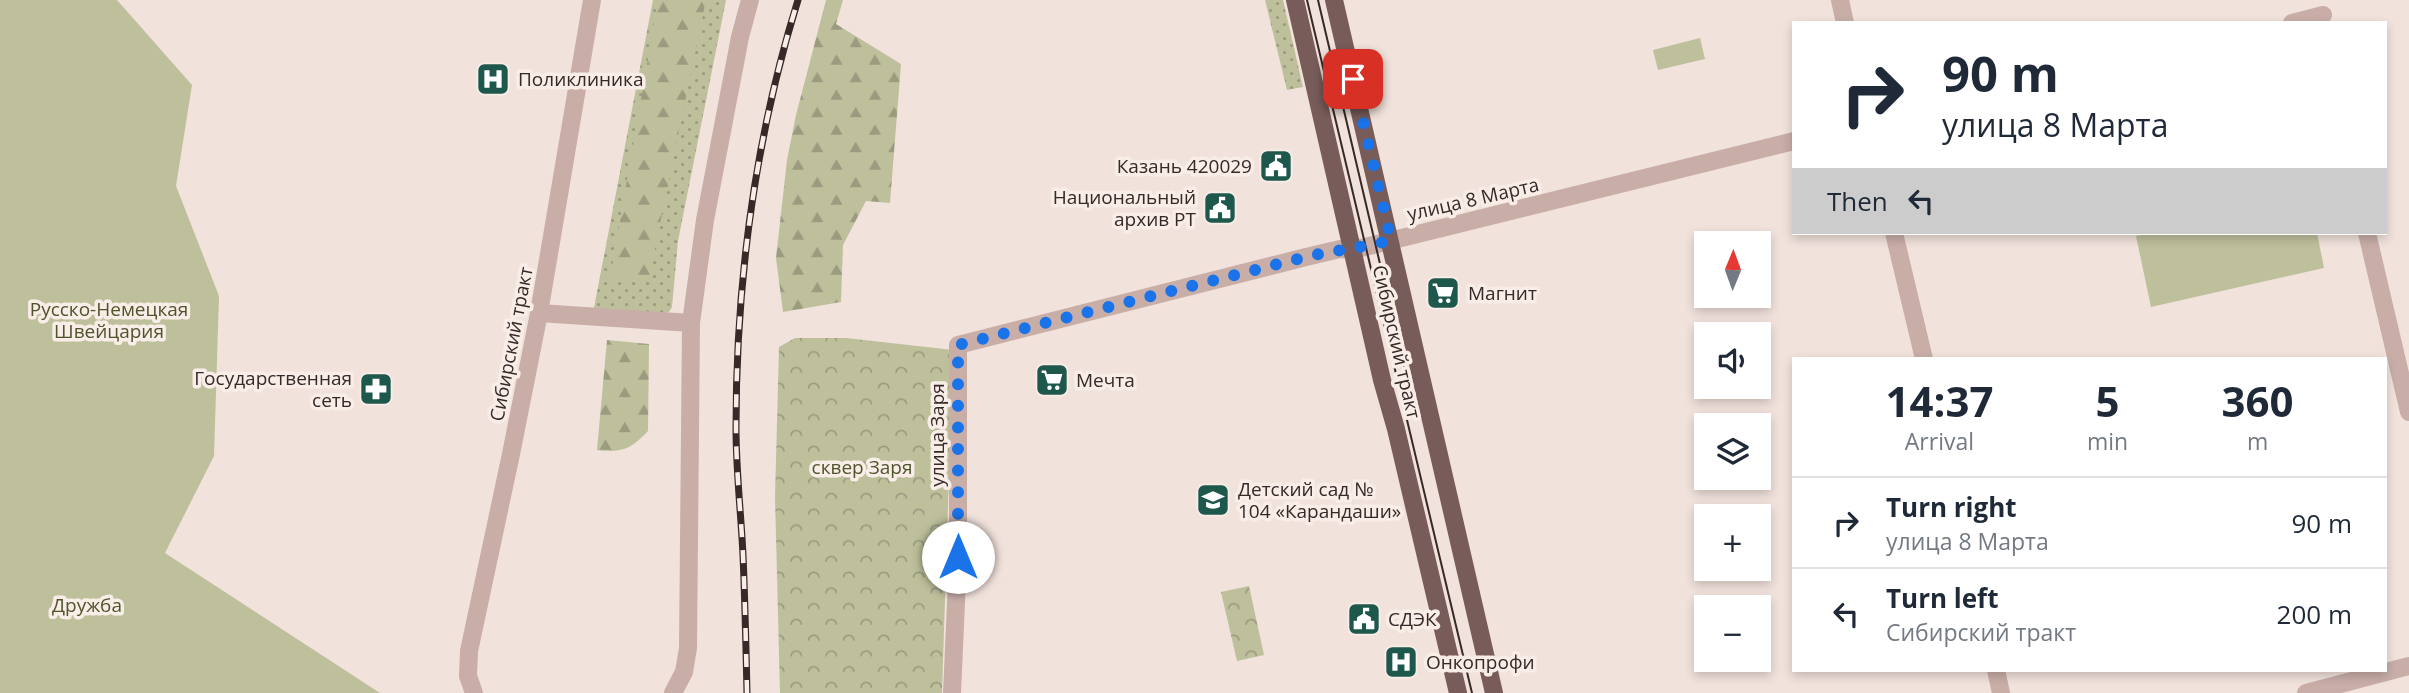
<!DOCTYPE html>
<meta charset="utf-8">
<style>
body{margin:0;font-family:"Open Sans",sans-serif;background:#f6f6f7;color:#1f2937;height:100vh;display:flex;flex-direction:column;font-size:26px;white-space:nowrap}
*{box-sizing:border-box;margin:0}
p{font-size:23px;color:#747a83}
.icon{flex:none;width:38px;height:38px;fill:none;stroke:currentColor;stroke-width:2;stroke-linecap:round;stroke-linejoin:round}
.map{position:relative;flex:1;overflow:hidden}
.drawer{position:absolute;left:1792px;top:357px;width:595px;height:315px;display:flex;flex-direction:column;background:#fff;border-radius:0px;box-shadow:0 4px 10px #0003}
.drawer>*{flex:none}
.banner{position:absolute;left:1792px;top:21px;width:595px;height:214px;border-radius:0px;box-shadow:0 4px 10px #0003;background:#fff;color:#1f2937;overflow:hidden}
.needle{width:46px;rotate:1deg}
.controls{position:absolute;left:1694px;top:231px;display:grid;gap:14px}
.controls a{display:grid;place-items:center;width:77px;height:77px;border-radius:0px;background:#fff;box-shadow:0 4px 10px #0003;font-size:35px}
.pin{position:absolute;display:grid;place-items:center;width:60px;height:60px;color:#fff;margin:-30px;border-radius:14px;box-shadow:0 4px 10px #0006}
.me{position:absolute;width:77px;margin:-38px;rotate:0deg;stroke-linejoin:round;filter:drop-shadow(0 0 5px #0008)}
.turn{display:flex;align-items:center;gap:24px;height:147px;padding:0 35px;font-size:32px}
.turn .icon{width:91px;height:91px;stroke-width:2.5}
.turn b{display:block;font-size:49px;line-height:60px}
.then{display:flex;align-items:center;height:66px;padding:0 35px;background:#0003;gap:14px;font-size:26px}
.eta{display:flex;justify-content:space-evenly;align-items:center;height:119px;text-align:center}
.eta b{font-size:42px;font-weight:700;line-height:49px}
ul{padding:0;list-style:none}
li{display:flex;align-items:center;gap:21px;height:91px;padding:0 35px;border-top:2px solid #e0e1e3}
li div{flex:1}
li b{display:block;font-size:26px}
li em{font-style:normal}
.map>svg:first-child{display:block}
</style>
<div class="map">
<svg width="2409" height="693" viewBox="0 0 2409 693">
<defs>
<pattern id="grass-dots" width="8" height="8" patternUnits="userSpaceOnUse" patternTransform="scale(1.75)"><rect width="8" height="8" fill="#bec09c"/><path d="M2 2h.1M6 6h.1" fill="none" stroke="#9b9c7f" stroke-width="1.8" stroke-linecap="round"/></pattern>
<pattern id="forest-firs" width="22" height="20" patternUnits="userSpaceOnUse" patternTransform="scale(1.75)"><rect width="22" height="20" fill="#bec09c"/><path d="M5 1l3.5 6h-7zM16 11l3.5 6h-7z" fill="#9b9c7f"/></pattern>
<pattern id="park-crowns" width="20" height="18" patternUnits="userSpaceOnUse" patternTransform="scale(1.75)"><rect width="20" height="18" fill="#bec09c"/><path d="M2 6a3 3 0 1 1 6 0M12 15a3 3 0 1 1 6 0" fill="none" stroke="#9b9c7f"/></pattern>
</defs>
<rect width="100%" height="100%" fill="#f1e2dc"/>
<g fill="url(#grass-dots)">
<polygon points="653,0 726,0 678,241 672,307 669,312 659,315 593,313"/>
<polygon points="1265,0 1283,0 1303,87 1287,90"/>
</g>
<g fill="url(#forest-firs)">
<polygon points="658,0 706,0 649,278 610,279"/>
<polygon points="826,0 843,0 836,24 901,64 890,203 866,201 843,245 841,302 783,312 776,258 787,160 796,115"/>
<path d="M607 340 649 344 648 431C631 449 622 453 597 450Z"/>
</g>
<g fill="url(#park-crowns)">
<polygon points="795,338 846,338 953,350 942,693 780,693 775,497 779,347"/>
<polygon points="1249,586 1264,655 1237,661 1221,592"/>
</g>
<g fill="#bec09c">
<polygon points="0,0 117,0 192,85 176,186 219,296 214,456 165,553 380,693 0,693"/>
<polygon points="1700,38 1705,59 1658,70 1653,50"/>
<polygon points="2150,233 2317,233 2324,268 2151,307 2136,236"/>
</g>
<g fill="none" stroke-linecap="round" stroke-linejoin="round">
<g stroke="#c9aea8" stroke-width="18">
<polyline points="1840,0 1845,23"/>
<polyline points="2292,23 2323,15"/>
<polyline points="1894,233 1924,359"/>
<polyline points="2367,233 2409,412"/>
<polyline points="539,313 691,323"/>
<polyline points="1996,670 2001,693"/>
<polyline points="474,693 468,676 469,651 511,454 539,313 592,0"/>
<polyline points="673,693 684,672 688,648 691,323 705,220 740,37 750,0"/>
<polyline points="952,693 958,557 958,345 1306,257 1340,249 1353,250 1794,141"/>
<polyline points="2306,693 2409,666"/>
</g>
<g stroke="#785c5a" stroke-width="18">
<polyline points="1295,0 1382,380 1396,429 1458,693"/>
<polyline points="1334,0 1494,693"/>
</g>
<g stroke="#362928" stroke-width="2">
<polyline points="1307,0 1472,693"/>
<polyline points="1318,0 1408,383"/>
</g>
<defs>
<path id="rail" d="M747 693C746 647 745 601 743 555 741 513 736 471 736 428 736 283 755 138 798 0"/>
</defs>
<use href="#rail" stroke="#362928" stroke-width="7"/>
<use href="#rail" stroke="#f9ede8" stroke-width="4.5" stroke-dasharray="13" stroke-linecap="butt"/>
</g>
<g fill="none" stroke-linecap="round" stroke-linejoin="round">
<path stroke="#1a73e8" stroke-width="12" stroke-dasharray="0 21.6" d="M958 557V345L1306 257C1334 250 1363 248 1391 240L1353 79"/>
</g>
<defs>
<symbol id="hospital-square" viewBox="-11 -11 22 22"><rect x="-9" y="-9" width="18" height="18" rx="4" fill="#1e574c" stroke="#f9ede8"/><path d="M-5-5h3v3.5h4V-5h3V5h-3V1.5h-4V5h-3Z" fill="#fff"/></symbol>
<symbol id="civic-square" viewBox="-11 -11 22 22"><rect x="-9" y="-9" width="18" height="18" rx="4" fill="#1e574c" stroke="#f9ede8"/><path d="M-.6-6.5H3V-4.5H.6V-3L4-1V1h2V6H-6V1h2V-1L-.6-3ZM-1.2 2.5V6h2.4V2.5Z" fill="#fff"/></symbol>
<symbol id="supermarket-square" viewBox="-11 -11 22 22"><rect x="-9" y="-9" width="18" height="18" rx="4" fill="#1e574c" stroke="#f9ede8"/><path d="M-6-5.5h2.5l.6 2H6L4.5 2H-2.5L-4.4-4H-6ZM-1.5 3.2a1.3 1.3 0 1 0 .1 0ZM3 3.2a1.3 1.3 0 1 0 .1 0Z" fill="#fff"/></symbol>
<symbol id="pharmacy-square" viewBox="-11 -11 22 22"><rect x="-9" y="-9" width="18" height="18" rx="4" fill="#1e574c" stroke="#f9ede8"/><path d="M-2-6h4v4h4v4h-4v4h-4v-4h-4v-4h4Z" fill="#fff"/></symbol>
<symbol id="school-square" viewBox="-11 -11 22 22"><rect x="-9" y="-9" width="18" height="18" rx="4" fill="#1e574c" stroke="#f9ede8"/><path d="M0-5L7-2L0 1L-7-2ZM-4 1L0 2.5L4 1V4Q0 6-4 4Z" fill="#fff"/></symbol>
</defs>
<g fill-rule="evenodd">
<use href="#hospital-square" x="474" y="60" width="38" height="38"/>
<use href="#civic-square" x="1257" y="147" width="38" height="38"/>
<use href="#civic-square" x="1201" y="189" width="38" height="38"/>
<use href="#supermarket-square" x="1424" y="274" width="38" height="38"/>
<use href="#supermarket-square" x="1033" y="361" width="38" height="38"/>
<use href="#pharmacy-square" x="357" y="370" width="38" height="38"/>
<use href="#school-square" x="1194" y="481" width="38" height="38"/>
<use href="#civic-square" x="1345" y="600" width="38" height="38"/>
<use href="#hospital-square" x="1382" y="643" width="38" height="38"/>
</g>
<g text-anchor="middle" dominant-baseline="central" stroke-width="7" stroke-linejoin="round" paint-order="stroke">
<g font-size="19" fill="#362928" stroke="#f9ede8" text-anchor="start">
<text x="518" y="79">Поликлиника</text>
<text x="1252" y="166" text-anchor="end">Казань 420029</text>
<text x="1196" y="197" text-anchor="end">Национальный<tspan x="1196" dy="22">архив РТ</tspan></text>
<text x="1468" y="293">Магнит</text>
<text x="352" y="378" text-anchor="end">Государственная<tspan x="352" dy="22">сеть</tspan></text>
<text x="1076" y="380">Мечта</text>
<text x="1238" y="489">Детский сад №<tspan x="1238" dy="22">104 «Карандаши»</tspan></text>
<text x="1388" y="619">СДЭК</text>
<text x="1426" y="662">Онкопрофи</text>
</g>
<g font-size="19" fill="#362928" stroke="#f9ede8">
<text transform="translate(1473 199) rotate(-13)">улица 8 Марта</text>
<text transform="translate(1397 342) rotate(77)">Сибирский тракт</text>
<text transform="translate(511 344) rotate(-79)">Сибирский тракт</text>
<text transform="translate(937 435) rotate(-90)">улица Заря</text>
</g>
<g font-size="19" fill="#50542c" stroke="#f9ede8">
<text x="109" y="309">Русско-Немецкая<tspan x="109" dy="22">Швейцария</tspan></text>
<text x="862" y="467">сквер Заря</text>
<text x="87" y="605">Дружба</text>
</g>
</g>
</svg>
<div class="controls">
<a><svg class="needle" viewBox="-14 -14 28 28"><path d="M0-13l5 13h-10z" fill="#e53935"/><path d="M0 13l5-13h-10z" fill="#747a83"/></svg></a>
<a><svg class="icon" aria-label="sound" viewBox="0 0 24 24"><path d="M4 9h4l5-4v14l-5-4H4zM17 9q2 3 0 6"/></svg></a>
<a><svg class="icon" aria-label="layers" viewBox="0 0 24 24"><path d="M12 4l9 5-9 5-9-5zM3 14l9 5 9-5"/></svg></a>
<a>+</a>
<a>−</a>
</div>
<div class="pin" style="left:1353px;top:79px;background:#d93025"><svg class="icon" aria-label="arrive" viewBox="0 0 24 24"><path d="M6 21V4h12l-3 4 3 4H6"/></svg></div>
<svg class="me" style="left:958px;top:557px" viewBox="-20 -20 40 40"><circle r="19" fill="#fff"/><path d="M0-13L10 11 0 6-10 11z" fill="#1a73e8"/></svg>
<div class="banner">
<div class="turn"><svg class="icon" aria-label="right" viewBox="0 0 24 24"><path d="M7 20v-9h11M14 6l5 5-5 5"/></svg><div><b>90 m</b>улица 8 Марта</div></div>
<div class="then">Then<svg class="icon" aria-label="left" viewBox="0 0 24 24"><path d="M17 20v-9H6M10 6l-5 5 5 5"/></svg></div>
</div>
<section class="drawer">
<div class="eta">
<div><b>14:37</b><p>Arrival</p></div>
<div><b>5</b><p>min</p></div>
<div><b>360</b><p>m</p></div>
</div>
<ul>
<li><svg class="icon" aria-label="right" viewBox="0 0 24 24"><path d="M7 20v-9h11M14 6l5 5-5 5"/></svg><div><b>Turn right</b><p>улица 8 Марта</p></div><em>90 m</em></li>
<li><svg class="icon" aria-label="left" viewBox="0 0 24 24"><path d="M17 20v-9H6M10 6l-5 5 5 5"/></svg><div><b>Turn left</b><p>Сибирский тракт</p></div><em>200 m</em></li>
</ul>
</section>
</div>
